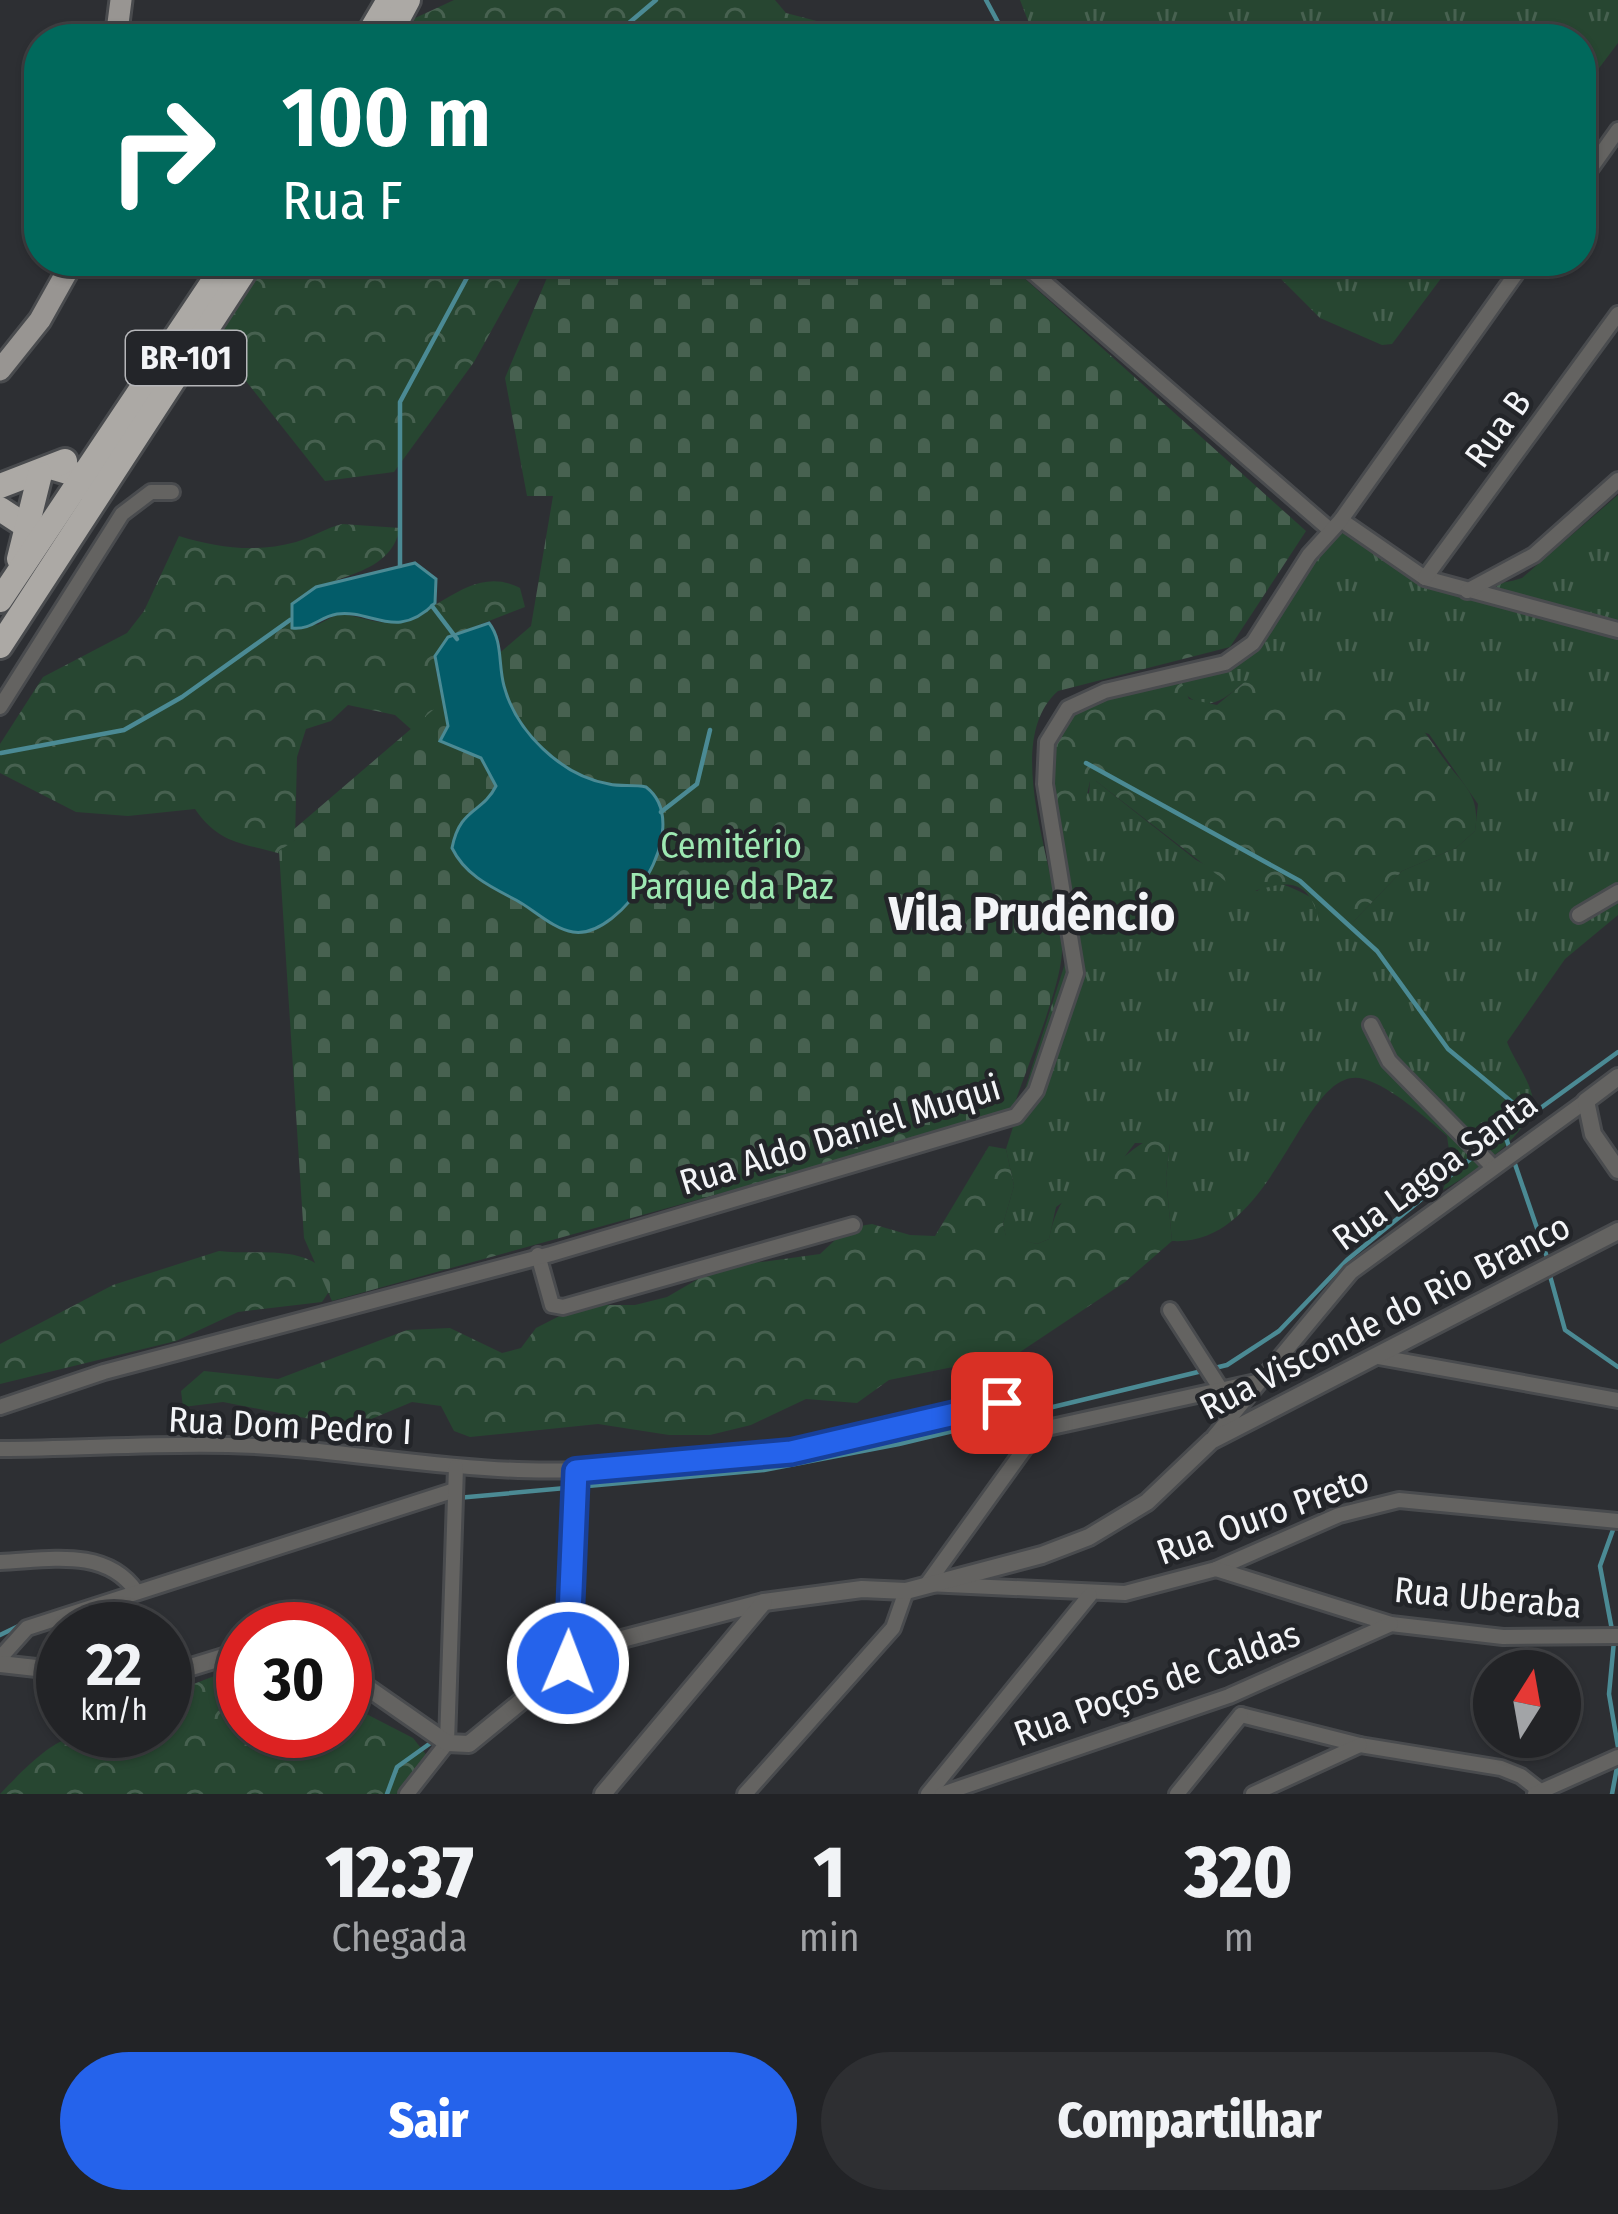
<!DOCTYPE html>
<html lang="pt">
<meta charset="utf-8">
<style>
body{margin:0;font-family:"Fira Sans Condensed",sans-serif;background:#2e2f32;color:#f1f3f6;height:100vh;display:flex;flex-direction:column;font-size:45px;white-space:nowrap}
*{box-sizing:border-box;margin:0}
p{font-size:39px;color:#a2a4a7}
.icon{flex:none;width:66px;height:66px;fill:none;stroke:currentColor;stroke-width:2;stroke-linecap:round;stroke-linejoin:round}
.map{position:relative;height:1794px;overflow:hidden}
.details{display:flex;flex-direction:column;background:#222326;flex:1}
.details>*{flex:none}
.hud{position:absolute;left:24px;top:24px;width:1572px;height:252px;border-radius:48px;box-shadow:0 3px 9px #0004,0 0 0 3px #3f4043;background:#00695c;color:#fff;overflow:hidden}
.needle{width:78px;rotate:11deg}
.fabs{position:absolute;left:1473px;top:1650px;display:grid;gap:24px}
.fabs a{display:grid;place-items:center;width:108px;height:108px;border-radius:50%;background:#222326;box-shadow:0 3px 9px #0004,0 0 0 3px #3f4043;font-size:60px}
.speed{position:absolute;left:36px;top:1602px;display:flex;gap:24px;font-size:60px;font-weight:700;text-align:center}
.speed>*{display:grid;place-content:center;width:156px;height:156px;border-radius:50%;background:#222326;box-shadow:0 3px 9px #0004,0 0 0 3px #3f4043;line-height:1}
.speed small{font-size:30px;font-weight:400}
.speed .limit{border:18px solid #d22;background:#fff;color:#111}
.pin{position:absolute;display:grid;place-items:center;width:102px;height:102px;color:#fff;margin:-51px;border-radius:24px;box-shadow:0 6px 18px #0006}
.me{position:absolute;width:132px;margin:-66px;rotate:1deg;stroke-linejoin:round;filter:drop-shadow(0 0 9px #0008)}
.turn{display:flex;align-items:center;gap:42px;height:252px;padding:0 60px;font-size:54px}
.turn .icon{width:156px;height:156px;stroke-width:2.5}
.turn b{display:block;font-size:84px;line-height:102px}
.eta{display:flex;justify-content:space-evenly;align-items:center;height:204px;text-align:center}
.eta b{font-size:72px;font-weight:800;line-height:84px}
.primary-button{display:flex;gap:24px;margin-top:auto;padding:24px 60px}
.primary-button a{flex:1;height:138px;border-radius:72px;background:#2563eb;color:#fff;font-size:48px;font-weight:800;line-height:138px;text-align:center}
.primary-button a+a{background:#2e2f32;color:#f1f3f6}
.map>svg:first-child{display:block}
</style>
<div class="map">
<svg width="1618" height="1794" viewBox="0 0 1618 1794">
<defs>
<pattern id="grass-tufts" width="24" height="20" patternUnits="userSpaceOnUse" patternTransform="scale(3)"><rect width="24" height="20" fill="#274631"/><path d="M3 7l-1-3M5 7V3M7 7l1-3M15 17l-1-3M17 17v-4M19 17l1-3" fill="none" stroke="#476150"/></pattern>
<pattern id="forest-crowns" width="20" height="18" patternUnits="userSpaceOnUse" patternTransform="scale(3)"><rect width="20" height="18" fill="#274631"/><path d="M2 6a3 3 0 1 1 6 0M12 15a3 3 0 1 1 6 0" fill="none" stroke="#476150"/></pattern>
<pattern id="cemetery-stones" width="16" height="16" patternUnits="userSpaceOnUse" patternTransform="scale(3)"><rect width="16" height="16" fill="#274631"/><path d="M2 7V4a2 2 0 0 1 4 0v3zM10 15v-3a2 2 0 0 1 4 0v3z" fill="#476150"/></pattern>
</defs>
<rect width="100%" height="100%" fill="#2d2f33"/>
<g fill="url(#grass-tufts)">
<polygon points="1020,0 1618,0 1618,43 1581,92 1581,39 1035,39"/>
<polygon points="1263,261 1454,261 1392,344 1382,345 1320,318"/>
<path d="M1618 495V915L1565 959 1507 1042C1513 1058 1528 1078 1532 1095 1539 1131 1470 1175 1443 1190L1451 1164 1447 1136C1425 1117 1391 1087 1364 1079 1301 1061 1278 1247 1172 1241L1166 1178 1170 1144 1135 1143 1122 1160 1056 1207 1049 1239 1037 1244 1006 1237 1003 1224 1014 1186 1006 1149 1068 954 1053 803 1089 793 1090 781H1096L1196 860 1257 891 1271 882C1303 887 1323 908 1353 922L1402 871 1456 848 1475 831 1478 804 1429 734 1262 686 1242 684C1221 702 1205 714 1182 691L1180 679C1279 660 1284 589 1344 525 1393 561 1460 599 1522 578Z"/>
</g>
<g fill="url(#forest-crowns)">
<polygon points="454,0 775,0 786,13 832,25 818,39 402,39 413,19"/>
<polygon points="265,261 530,261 474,362 394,472 325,481 215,342"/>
<path d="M342 524 400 528C389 581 324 572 292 605L317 625 338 614C359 615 374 625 395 622 438 615 472 563 520 588L525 607 448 637 436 671 448 726 413 731 395 715 348 705 331 721 306 729 297 757 295 840 281 854C248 843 221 847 195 809L128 816 76 812 0 773V744L43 677 127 633 144 611 179 536C218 548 256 553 296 542 312 537 326 528 342 524Z"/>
<path d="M1253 675C1300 712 1337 683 1385 700 1412 710 1428 737 1444 759 1463 785 1481 795 1475 831L1456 848 1402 871 1353 922 1319 920C1306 868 1277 886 1242 894L1096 781H1090L1085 804 1063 807 1053 803 1052 740 1066 710 1180 679 1189 699 1217 705Z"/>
<path d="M1157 1137 1170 1143 1166 1178 1172 1241 1125 1282 1017 1354 889 1380 857 1403 806 1399 751 1425 710 1435H669L598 1424 470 1437 454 1431 441 1406 412 1402 369 1420 336 1424 223 1402 183 1407 181 1391 204 1371 278 1379 407 1330 450 1328 502 1353 521 1348 536 1328 581 1305H635L667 1297 717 1268 820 1254 848 1228 872 1224 910 1235 935 1236 989 1146 1006 1149 1014 1186 1003 1224 1006 1236 1037 1244 1049 1239C1060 1189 1075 1187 1116 1162 1133 1152 1137 1143 1157 1137Z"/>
<path d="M219 1251C262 1256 305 1242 336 1281L322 1302 238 1312 176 1341 0 1384V1344L113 1285Z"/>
<path d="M243 1665V1731H345V1703L413 1738 428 1757 402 1794H0C66 1725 73 1731 165 1731V1695Z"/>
</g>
<path fill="url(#cemetery-stones)" d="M554 261H1005L1306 531 1230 647 1058 691C998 744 1061 877 1062 948 1063 983 1026 1069 1014 1106L996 1117 332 1301 304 1238 279 851 295 840 293 830 531 626 553 496H527L505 378Z"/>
<g fill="#035c69" stroke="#4b8a94" stroke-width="3">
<path d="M415 563 436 579 435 603C396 642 372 609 337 614 319 617 312 630 292 628V604L316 587Z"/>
<path d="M489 623C503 641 498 664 504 686 516 731 561 776 609 784 621 787 633 784 646 787 697 826 621 940 573 932 553 929 533 909 516 900 491 887 465 875 452 848 460 807 482 814 496 786L481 758 440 741 448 726 435 656 448 637Z"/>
</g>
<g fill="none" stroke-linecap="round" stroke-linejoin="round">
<g stroke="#4b8a94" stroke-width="4.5">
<polyline points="986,0 1007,39"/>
<polyline points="610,39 656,0"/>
<polyline points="1266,261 1268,263"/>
<polyline points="400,566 400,402 476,261"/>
<polyline points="432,606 457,639"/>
<polyline points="1,753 124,730 182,697 290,620"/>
<polyline points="1086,763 1300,881 1377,951 1448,1049 1530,1117"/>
<polyline points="661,812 697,784 710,730"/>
<polyline points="1505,1135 1548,1260"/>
<polyline points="1549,1272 1565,1330 1618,1367"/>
<polyline points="457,1498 764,1470 899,1444 1227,1365 1279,1331 1347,1260 1473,1157 1618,1052"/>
<polyline points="1612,1630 1600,1566 1614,1527"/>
<polyline points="0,1635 27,1622"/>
<polyline points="1614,1641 1609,1694 1618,1747"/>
<polyline points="387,1794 397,1767 432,1742"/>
<polyline points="1612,1794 1618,1762"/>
</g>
<defs>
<g id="minor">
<polyline points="1581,182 1618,130"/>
<polyline points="1020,261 1329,529"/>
<polyline points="1341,520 1425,578 1618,630"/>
<polyline points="1425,578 1618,314"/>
<polyline points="1467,591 1534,555 1618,480"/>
<polyline points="0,707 122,514 151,492 172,492"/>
<polyline points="1579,915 1618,892"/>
<polyline points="1371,1025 1389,1061 1493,1167"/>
<polyline points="538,1255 552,1305 563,1307 853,1225"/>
<polyline points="1170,1310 1220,1388"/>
<polyline points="1379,1357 1618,1400"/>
<polyline points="0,1407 104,1372 551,1254 1016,1116 1036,1091 1076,973 1045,784 1047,742 1068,708 1105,691 1225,663 1253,643 1309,555 1341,520 1525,261"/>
<polyline points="1038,1430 1256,1382"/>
<polyline points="1214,1437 1351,1272 1586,1101"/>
<path d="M0 1449C76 1449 152 1443 228 1445 325 1447 421 1467 518 1470 690 1475 866 1448 1029 1394L1038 1430 927 1584 1125 1593 1216 1569 1339 1515 1399 1500 1618 1521"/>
<path d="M0 1562C48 1560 105 1547 136 1591"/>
<polyline points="1216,1569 1391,1624 1503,1637 1618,1636"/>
<polyline points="0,1658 27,1628 455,1490"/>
<polyline points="568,1663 576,1471"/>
<polyline points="1241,1715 1360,1745 1501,1768 1521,1776 1544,1794"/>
<polyline points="407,1794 447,1743 456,1467"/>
<polyline points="745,1794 893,1628 906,1591"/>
<polyline points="928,1794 1090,1595"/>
<polyline points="942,1794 1229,1696 1391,1624"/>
<polyline points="1177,1794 1241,1715"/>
<polyline points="1253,1794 1360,1745"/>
<polyline points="1535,1794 1618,1757"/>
</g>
<g id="tertiary">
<polyline points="1618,1077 1586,1101 1593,1134 1618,1170"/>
<polyline points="0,1664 63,1671"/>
<polyline points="345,1672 447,1743 469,1744 568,1663 622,1639 764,1602 862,1589 906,1591 1042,1555 1089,1537 1147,1502 1211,1441 1618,1231"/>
<polyline points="165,1675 243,1651"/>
<polyline points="603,1794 764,1602"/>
</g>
<g id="primary">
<polyline points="116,39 121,0"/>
<polyline points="0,370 40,320 73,261"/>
</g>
<g id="motorway">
<polyline points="366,39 389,0"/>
<polyline points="387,39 408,0"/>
<polyline points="54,468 81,476 87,488"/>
<polyline points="0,486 65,461"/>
<polyline points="0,509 26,526"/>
<polyline points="19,559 40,474"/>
<polyline points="0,600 227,261"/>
<polyline points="0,646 251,261"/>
</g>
</defs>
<use href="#minor" stroke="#494b4e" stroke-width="20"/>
<use href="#tertiary" stroke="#494b4e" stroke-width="22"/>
<use href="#primary" stroke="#494b4e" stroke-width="27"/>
<use href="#motorway" stroke="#494b4e" stroke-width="30"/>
<use href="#minor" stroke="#646361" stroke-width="14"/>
<use href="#tertiary" stroke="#646361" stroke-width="16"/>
<use href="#primary" stroke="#989592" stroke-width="21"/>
<use href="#motorway" stroke="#aca9a5" stroke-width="24"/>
</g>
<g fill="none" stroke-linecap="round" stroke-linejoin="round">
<defs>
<polyline id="route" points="568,1663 576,1471 791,1452 1002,1403"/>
</defs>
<use href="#route" stroke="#184099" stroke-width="30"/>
<use href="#route" stroke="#2563eb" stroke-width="21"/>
</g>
<g text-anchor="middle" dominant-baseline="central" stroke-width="9" stroke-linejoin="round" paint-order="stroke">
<rect fill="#232529" stroke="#b5b6b9" stroke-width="3" x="126" y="331" width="120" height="54" rx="9"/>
<g font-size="33" font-weight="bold" fill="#f3f4f7">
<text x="186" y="358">BR-101</text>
</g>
<g font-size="36" fill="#f3f4f7" stroke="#232529">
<text transform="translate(1498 429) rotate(-54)">Rua B</text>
<text transform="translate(840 1135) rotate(-17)">Rua Aldo Daniel Muqui</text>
<text transform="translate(1435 1171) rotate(-36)">Rua Lagoa Santa</text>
<text transform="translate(1385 1317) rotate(-27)">Rua Visconde do Rio Branco</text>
<text transform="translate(290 1426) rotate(3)">Rua Dom Pedro I</text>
<text transform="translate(1263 1516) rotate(-20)">Rua Ouro Preto</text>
<text transform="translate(1488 1598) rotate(5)">Rua Uberaba</text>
<text transform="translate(1157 1684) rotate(-20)">Rua Poços de Caldas</text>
</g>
<g font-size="36" fill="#9de8b2" stroke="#232529">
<text x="731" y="846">Cemitério<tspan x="731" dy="41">Parque da Paz</tspan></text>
</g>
<g font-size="48" font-weight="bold" fill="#f3f4f7" stroke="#232529">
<text x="1032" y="914">Vila Prudêncio</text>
</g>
</g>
</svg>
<div class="fabs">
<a><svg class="needle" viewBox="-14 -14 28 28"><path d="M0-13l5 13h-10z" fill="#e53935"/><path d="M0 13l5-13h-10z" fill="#a2a4a7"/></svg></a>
</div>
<div class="speed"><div>22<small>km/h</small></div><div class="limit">30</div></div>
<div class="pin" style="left:1002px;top:1403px;background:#d93025"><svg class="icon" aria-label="arrive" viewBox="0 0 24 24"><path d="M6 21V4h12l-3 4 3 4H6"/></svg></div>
<svg class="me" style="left:568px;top:1663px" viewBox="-20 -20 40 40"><circle r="17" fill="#2563eb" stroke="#fff" stroke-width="3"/><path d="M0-11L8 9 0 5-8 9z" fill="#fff"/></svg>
<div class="hud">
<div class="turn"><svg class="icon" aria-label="right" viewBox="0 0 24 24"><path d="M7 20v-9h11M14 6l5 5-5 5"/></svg><div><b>100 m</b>Rua F</div></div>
</div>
</div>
<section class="details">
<div class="eta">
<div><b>12:37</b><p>Chegada</p></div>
<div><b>1</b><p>min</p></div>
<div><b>320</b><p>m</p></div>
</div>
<div class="primary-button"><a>Sair</a><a>Compartilhar</a></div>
</section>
